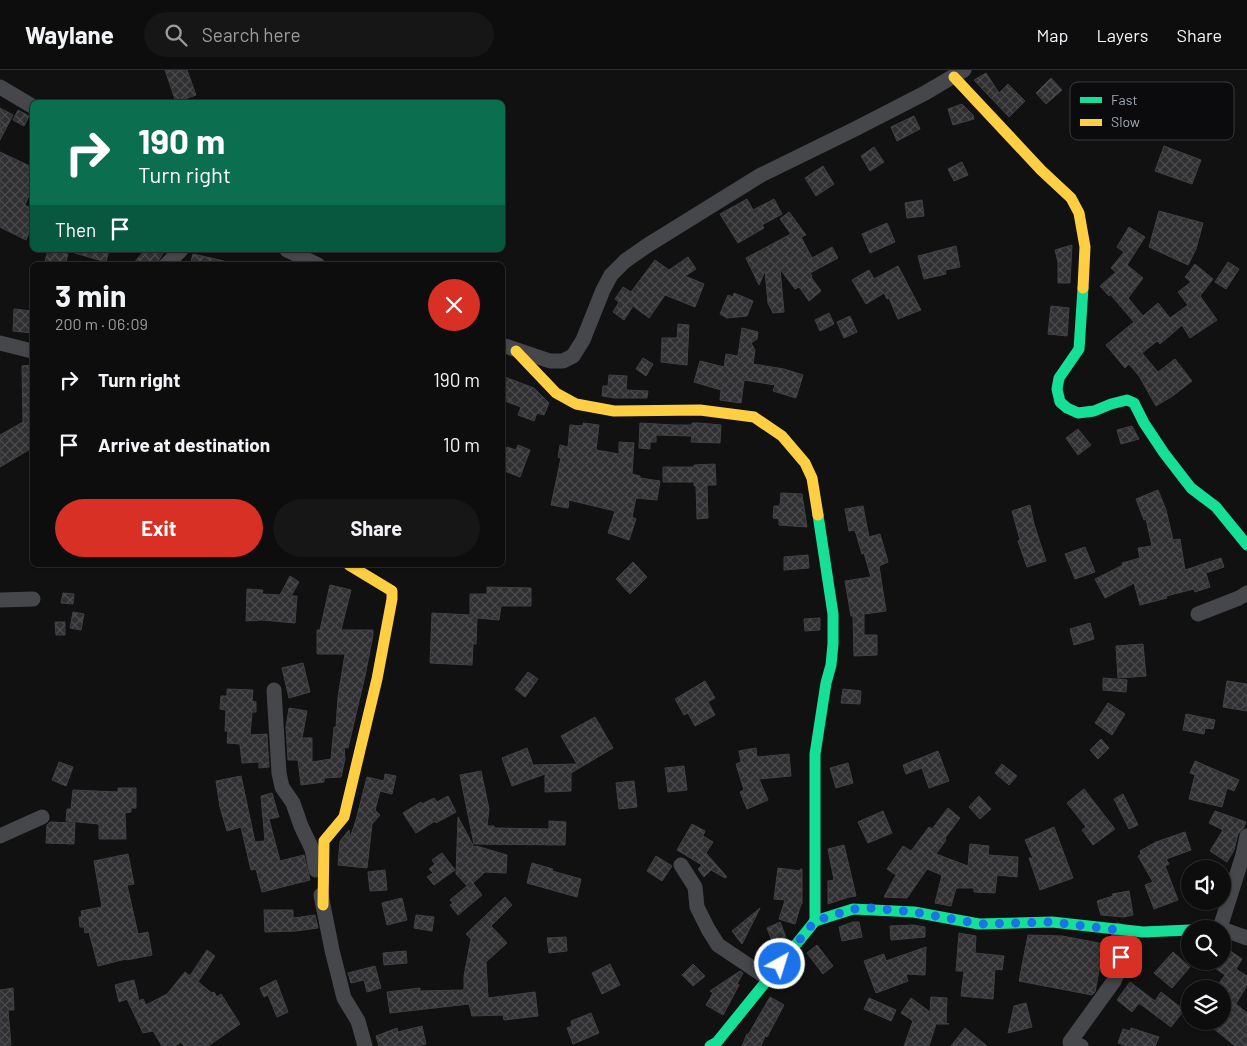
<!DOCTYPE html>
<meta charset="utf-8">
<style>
body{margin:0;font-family:Barlow,sans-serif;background:#161616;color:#f1f3f6;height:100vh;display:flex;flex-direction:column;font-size:19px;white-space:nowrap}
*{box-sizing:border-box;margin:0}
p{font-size:16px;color:#9a9c9d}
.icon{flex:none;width:28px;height:28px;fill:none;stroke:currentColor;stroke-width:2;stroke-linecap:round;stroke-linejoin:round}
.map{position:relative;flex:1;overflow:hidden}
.panel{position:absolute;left:30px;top:192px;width:475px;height:305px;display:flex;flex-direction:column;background:#0d0d0d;border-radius:8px;box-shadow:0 1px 4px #0004,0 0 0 1px #2d2d2e}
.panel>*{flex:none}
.guide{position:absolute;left:30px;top:30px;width:475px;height:152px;border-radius:8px;box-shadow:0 1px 4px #0004,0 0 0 1px #2d2d2e;background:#0b6e4f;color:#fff;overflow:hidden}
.buttons{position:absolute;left:1181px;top:790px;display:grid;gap:10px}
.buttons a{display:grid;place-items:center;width:50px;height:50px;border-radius:50%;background:#0d0d0d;box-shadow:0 1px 4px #0004,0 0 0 1px #2d2d2e;font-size:25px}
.pin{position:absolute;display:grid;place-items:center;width:42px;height:42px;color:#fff;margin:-21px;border-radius:10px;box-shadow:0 2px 8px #0006}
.me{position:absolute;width:55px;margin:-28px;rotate:39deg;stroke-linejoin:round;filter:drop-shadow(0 0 4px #0008)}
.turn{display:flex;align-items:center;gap:18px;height:105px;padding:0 25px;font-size:22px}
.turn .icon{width:65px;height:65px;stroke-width:2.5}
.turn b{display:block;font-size:35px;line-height:42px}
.then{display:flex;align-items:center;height:48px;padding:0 25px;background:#0003;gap:10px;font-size:19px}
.round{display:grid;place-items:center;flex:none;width:52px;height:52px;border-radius:26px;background:#161616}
.headline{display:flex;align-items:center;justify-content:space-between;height:85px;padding:0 25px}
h1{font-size:30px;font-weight:700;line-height:38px}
.cta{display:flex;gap:10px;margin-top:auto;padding:10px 25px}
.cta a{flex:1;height:58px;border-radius:30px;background:#d93025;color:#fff;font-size:20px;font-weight:700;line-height:58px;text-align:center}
.cta a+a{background:#161616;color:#f1f3f6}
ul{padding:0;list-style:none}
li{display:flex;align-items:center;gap:15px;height:65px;padding:0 25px}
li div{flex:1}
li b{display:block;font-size:19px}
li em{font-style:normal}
header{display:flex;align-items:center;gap:30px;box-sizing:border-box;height:70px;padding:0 25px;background:#0d0d0d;border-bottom:1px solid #2d2d2e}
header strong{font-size:24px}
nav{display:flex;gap:28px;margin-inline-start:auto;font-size:18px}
.search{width:350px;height:45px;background:#161616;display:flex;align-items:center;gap:12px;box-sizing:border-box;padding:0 18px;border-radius:28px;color:#9a9c9d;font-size:19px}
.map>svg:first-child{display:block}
</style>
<header>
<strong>Waylane</strong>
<div class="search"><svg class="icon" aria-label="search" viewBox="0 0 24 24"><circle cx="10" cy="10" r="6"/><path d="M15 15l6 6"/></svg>Search here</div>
<nav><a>Map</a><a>Layers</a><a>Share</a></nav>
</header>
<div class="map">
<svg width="1247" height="976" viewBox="0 0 1247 976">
<defs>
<pattern id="building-cross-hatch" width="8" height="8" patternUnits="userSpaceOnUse" patternTransform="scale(1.25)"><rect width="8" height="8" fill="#303032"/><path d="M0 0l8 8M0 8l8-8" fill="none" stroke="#4b4b4d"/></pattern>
</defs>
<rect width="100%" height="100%" fill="#111"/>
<g fill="url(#building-cross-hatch)" stroke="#3f4145">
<polygon points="165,0 187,0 196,25 176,32"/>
<polygon points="986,3 999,23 1008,14 1025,31 1009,47 974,10"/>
<polygon points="1051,8 1062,20 1046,34 1036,23"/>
<polygon points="962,34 973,45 974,49 953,55 948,39"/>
<polygon points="0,38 13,45 0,70"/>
<polygon points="18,40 29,46 24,56 13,50"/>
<polygon points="914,46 920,59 897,71 891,57"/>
<polygon points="1164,76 1201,90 1192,114 1155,101"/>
<polygon points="874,77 884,92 870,101 861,86"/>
<polygon points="0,82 32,97 32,118 25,135 32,139 32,156 26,170 0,157"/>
<polygon points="962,92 968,105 954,111 948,99"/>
<polygon points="823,96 834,114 816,126 805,108"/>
<polygon points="747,129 753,140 774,129 782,144 762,155 764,158 738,173 720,144"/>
<polygon points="922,130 924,146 907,148 905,133"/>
<polygon points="1159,141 1203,153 1196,179 1188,195 1149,177"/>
<polygon points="789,142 806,165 801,167 812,188 832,177 838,188 810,203 812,206 811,207 821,221 809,231 799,217 795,219 780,199 784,242 773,243 768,233 765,201 759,215 746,188 791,164 780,149"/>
<polygon points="887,153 895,172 870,183 862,164"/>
<polygon points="1129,157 1145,167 1127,195 1143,208 1128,228 1143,246 1158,233 1170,248 1188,235 1178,222 1191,212 1185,207 1195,194 1213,209 1200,226 1217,250 1190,268 1182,255 1160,274 1157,271 1142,283 1158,302 1175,289 1192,311 1174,325 1156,336 1139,306 1129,294 1125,298 1106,275 1134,252 1110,224 1109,226 1100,216 1116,202 1111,198 1124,182 1117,177"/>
<polygon points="1072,175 1070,213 1058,213 1058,192 1055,180"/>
<polygon points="956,176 960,197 945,200 946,204 924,209 918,186"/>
<polygon points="48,180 56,180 68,184 65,195 44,195"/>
<polygon points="75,180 109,180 106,192 75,183"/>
<polygon points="145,180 165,180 156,195 132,195"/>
<polygon points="193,184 224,191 223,195 190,195"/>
<polygon points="688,187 696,199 685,206 704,214 695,237 665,225 649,248 633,236 624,250 613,242 619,232 615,229 623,217 631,222 655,190 669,200"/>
<polygon points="1228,192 1239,199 1226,219 1215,212"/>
<polygon points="898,196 921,240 898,249 889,228 887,229 884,223 866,234 852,210 869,200 874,209"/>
<polygon points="734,223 753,231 747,246 727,248 720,244 728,225 733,227"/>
<polygon points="1051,236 1069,238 1067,266 1048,264"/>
<polygon points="14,239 32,241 32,263 13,261"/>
<polygon points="829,243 834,254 820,261 815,250"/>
<polygon points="850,246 857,262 844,268 837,252"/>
<polygon points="678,254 689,255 687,295 661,292 662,268 677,268"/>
<polygon points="742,258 758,262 757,269 751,273 755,280 753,294 784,299 803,305 796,328 773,321 775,315 744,310 741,333 720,330 721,320 694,312 700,291 724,297 726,284 738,286"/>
<polygon points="643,288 653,294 646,306 636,299"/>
<polygon points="32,295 32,378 0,397 0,365 23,352 22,296"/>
<polygon points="609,305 627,306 626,320 648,321 647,328 615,328 602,326 603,316 608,316"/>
<polygon points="502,306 534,318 549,333 544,345 537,343 534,351 518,345 521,337 502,330"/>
<polygon points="583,353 599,355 596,380 619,384 619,372 634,373 632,404 640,406 640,408 660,411 657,430 636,428 632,447 636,449 629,470 608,463 615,441 569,430 568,438 551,435 561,388 558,387 560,375 568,377 570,355 583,356"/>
<polygon points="640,353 674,355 692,355 692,353 699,353 721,355 720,373 691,372 692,366 656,365 656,372 650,372 650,379 639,378"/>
<polygon points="1132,356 1139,369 1121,374 1117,360"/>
<polygon points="1078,359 1091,375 1078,385 1066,368"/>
<polygon points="518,375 530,380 520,407 502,400 502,388 507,377 516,380"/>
<polygon points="715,394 716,415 707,415 708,448 697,449 696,416 694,416 694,412 663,412 663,397 694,397 694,395"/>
<polygon points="1158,420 1166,440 1173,470 1180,469 1185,500 1221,488 1224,497 1206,503 1210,517 1195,522 1194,519 1166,526 1167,528 1140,535 1134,513 1105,528 1095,509 1123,495 1122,493 1140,488 1138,478 1152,476 1146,449 1144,450 1136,429"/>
<polygon points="781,423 802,424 807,457 779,455 779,449 773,448 774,436 780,436"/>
<polygon points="1030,435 1034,454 1046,491 1027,497 1018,471 1020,470 1012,441"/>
<polygon points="863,436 869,467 880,464 888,492 879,496 886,541 864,544 864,565 877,565 877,585 854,586 853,546 851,546 845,511 871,507 864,483 862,484 855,460 849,461 845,439"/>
<polygon points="1085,477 1095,502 1075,509 1065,484"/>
<polygon points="808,485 809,498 784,500 784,487"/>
<polygon points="633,492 647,507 630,524 616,509"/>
<polygon points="290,506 299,512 291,526 297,526 295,553 262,550 246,551 247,519 263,520 262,524 280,525"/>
<polygon points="330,515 351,520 341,560 373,560 373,565 365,606 348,678 344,677 345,689 341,707 324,708 324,712 301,715 298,690 288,690 286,657 289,638 307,641 302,668 312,668 312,692 331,689 334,657 336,657 338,627 345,584 317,584 317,560 320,560"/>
<polygon points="487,517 531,518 531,536 501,536 499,550 477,548 476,574 473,574 472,595 430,593 432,543 470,545 470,524 487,524"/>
<polygon points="63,523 74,524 73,534 61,533"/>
<polygon points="73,542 84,544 81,560 70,558"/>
<polygon points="820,548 820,560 805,561 804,549"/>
<polygon points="55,552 65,552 65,565 56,565"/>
<polygon points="1090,553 1094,569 1074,575 1070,559"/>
<polygon points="1143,574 1146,606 1118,608 1116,576"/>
<polygon points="303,593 310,622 289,628 282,598"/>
<polygon points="528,602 538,609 525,627 515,619"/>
<polygon points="1103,608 1127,610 1126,622 1103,620"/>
<polygon points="705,611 715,628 708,632 715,645 695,656 688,643 684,645 675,629"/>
<polygon points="1227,611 1247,614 1247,641 1223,637"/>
<polygon points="227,619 253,620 252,631 256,632 256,642 252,642 250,665 267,664 269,697 259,698 259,692 242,693 240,674 227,673 228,661 225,661 226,640 220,639 221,626 227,626"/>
<polygon points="843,619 861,621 860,634 841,633"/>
<polygon points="1108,633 1125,644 1112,665 1095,653"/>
<polygon points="1186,644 1215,650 1213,659 1205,658 1204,664 1183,660"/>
<polygon points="595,647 613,678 571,703 571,721 545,722 545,704 512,716 502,688 527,678 533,695 577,694 561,666"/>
<polygon points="1101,669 1109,678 1098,689 1090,680"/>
<polygon points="756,678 757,687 789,684 791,706 759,709 768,730 747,739 740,722 744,720 736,694 741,692 739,681"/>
<polygon points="938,681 949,711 929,718 922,698 906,704 903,695"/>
<polygon points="1195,691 1239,710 1234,721 1227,718 1222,737 1189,729 1195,705 1190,703"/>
<polygon points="59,692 73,697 66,716 52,710"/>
<polygon points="848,693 853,713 836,718 830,698"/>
<polygon points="1002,694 1017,706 1009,715 995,703"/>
<polygon points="684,696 687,720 668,722 665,698"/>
<polygon points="481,701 489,739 487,756 494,756 494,758 549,759 549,751 566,752 565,775 474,774 460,705"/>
<polygon points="385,704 396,706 392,724 380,721 375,740 380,745 372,754 367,798 338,795 340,771 349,760 350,768 356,750 367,707 384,711"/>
<polygon points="241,706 255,772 265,771 261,726 272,723 279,747 269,749 280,791 304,785 310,810 262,822 256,799 251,800 241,757 227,761 220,737 216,711"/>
<polygon points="634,711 637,737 619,739 616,713"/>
<polygon points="118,718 136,718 136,738 131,738 131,742 125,743 126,769 99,769 99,754 66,751 67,739 71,739 73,720 118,722"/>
<polygon points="1084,719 1115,759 1093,775 1082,760 1086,757 1067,733"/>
<polygon points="1123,724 1138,755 1129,759 1114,729"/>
<polygon points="448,726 456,742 436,753 435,751 416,763 403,743 421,732 422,734 434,728 437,732"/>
<polygon points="979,726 991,739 980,749 969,737"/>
<polygon points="948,738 960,748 945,768 946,770 936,784 968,796 970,774 989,776 988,785 1018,787 1017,807 997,805 995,823 974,822 974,818 956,818 951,836 935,833 942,805 927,799 907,828 884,827 896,805 887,799 903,776 911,781 929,757 932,759"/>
<polygon points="883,741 892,763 868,773 858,752"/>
<polygon points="1215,741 1246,752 1244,757 1238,764 1234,780 1227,792 1210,781 1223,760 1209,753"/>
<polygon points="458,747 474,777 476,776 507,785 506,803 485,802 473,813 482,825 458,845 450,835 453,833 450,830 467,816 456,804"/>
<polygon points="50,752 75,753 74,774 46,773 47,755"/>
<polygon points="692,754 705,761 703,766 713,772 706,783 727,807 725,808 711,800 704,807 698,799 702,795 677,780"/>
<polygon points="1054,757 1073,808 1040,820 1029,788 1033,788 1025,770"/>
<polygon points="1185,762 1191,780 1166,789 1169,794 1165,796 1178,830 1154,839 1145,815 1153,812 1138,786 1141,784 1140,781 1156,772"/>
<polygon points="844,775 856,826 849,827 828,834 828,811 834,810 828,779"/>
<polygon points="442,783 455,800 434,815 427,807 433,803 429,799 435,794 432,790"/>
<polygon points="128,784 134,814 127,815 138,864 148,862 152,885 127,890 126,889 98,896 89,862 85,863 84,857 80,857 79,847 82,846 81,841 102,837 94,791"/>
<polygon points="656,786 672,796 662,811 647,801"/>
<polygon points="532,793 553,799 552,801 581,809 577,827 527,813"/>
<polygon points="778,798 800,801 800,799 802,799 802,834 801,834 795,854 779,849 785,830 774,829"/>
<polygon points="385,800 387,820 370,821 368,802"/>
<polygon points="1129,821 1133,845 1124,847 1101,845 1097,831 1113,826 1112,824"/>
<polygon points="505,827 512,835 491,856 507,873 486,892 488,928 535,922 538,946 504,950 503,945 472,946 469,934 390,943 387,922 420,918 420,921 464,920 464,906 471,869 466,864"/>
<polygon points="402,828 407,850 387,855 382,833"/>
<polygon points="760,838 742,874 732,861"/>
<polygon points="264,840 293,840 293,848 315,845 318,858 296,861 265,862"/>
<polygon points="416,845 434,847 432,861 414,858"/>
<polygon points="780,852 786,867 783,870 773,874 767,858"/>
<polygon points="853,852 859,852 862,867 842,871 839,857"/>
<polygon points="914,855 925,857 925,867 891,870 890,856"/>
<polygon points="959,863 976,866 975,883 1004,886 1002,900 995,899 993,929 961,926 964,901 956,901"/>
<polygon points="1028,865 1062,866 1104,874 1095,922 1092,925 1019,911"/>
<polygon points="566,867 567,881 549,883 547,868"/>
<polygon points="817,875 833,896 823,904 807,883"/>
<polygon points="1222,875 1242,889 1236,899 1247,906 1247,915 1236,934 1247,943 1247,976 1235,976 1213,958 1219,951 1222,951 1222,919 1215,919 1225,905 1205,891 1222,891"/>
<polygon points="926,877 925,905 906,904 908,911 876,923 864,891 884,884 886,891"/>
<polygon points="207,880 215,886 198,912 212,923 214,922 217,927 221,924 240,954 208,976 184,976 181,972 175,976 162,976 153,961 143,963 127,929 119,932 115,915 134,910 139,931 143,929 146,935 167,924 185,902 190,906"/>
<polygon points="406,881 407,893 384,895 383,883"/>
<polygon points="1173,882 1190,897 1172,918 1154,903"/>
<polygon points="610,894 620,915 602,924 592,903"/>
<polygon points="693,894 705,906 693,916 682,905"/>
<polygon points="375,896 381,918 367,922 364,910 351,913 348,903"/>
<polygon points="740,901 743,903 737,914 739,915 723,945 706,935 713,923 710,921"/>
<polygon points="276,910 288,942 277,947 268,925 264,927 260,918"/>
<polygon points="1130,912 1155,931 1161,922 1184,940 1171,957 1139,933 1132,942 1117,930"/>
<polygon points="13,918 14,940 8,940 11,975 0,976 0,920"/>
<polygon points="770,927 784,935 767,967 765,966 761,976 742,976 747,964 748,965"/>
<polygon points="931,927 947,928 946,953 949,954 936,954 929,976 904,976 913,951 901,943 911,928 930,942"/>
<polygon points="869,928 896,940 891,951 864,939"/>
<polygon points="1026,933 1032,957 1008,963 1014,936"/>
<polygon points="591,943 599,963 573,974 567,958 572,956 571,951"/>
<polygon points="422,956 426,974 417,976 379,976 376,966 397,958 398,962"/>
<polygon points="965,958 987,976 951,976"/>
<polygon points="1131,958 1159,967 1155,976 1126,976 1118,973 1123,959 1130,961"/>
</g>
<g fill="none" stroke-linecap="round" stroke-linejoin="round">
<g stroke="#45474a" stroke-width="15">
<polyline points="0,17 32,36"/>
<polyline points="287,180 318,195"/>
<polyline points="166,195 181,180"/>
<polyline points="0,273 32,281"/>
<polyline points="502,275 550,291 563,291 573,286 583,270 603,220 611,205 625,191 648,175 761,105 855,59 925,23 964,0"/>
<polyline points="0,530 33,529"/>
<polyline points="1198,544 1239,528 1247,523"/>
<polyline points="274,620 279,703 282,717 293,733 301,756 312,779 316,800"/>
<polyline points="0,766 42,747"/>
<polyline points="681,795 695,817 697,837 708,859 718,875 769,909"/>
<polyline points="321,825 332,880 344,928 358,951 365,976"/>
<polyline points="1220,858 1243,785 1247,766"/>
<polyline points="1222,859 1247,868"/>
<path d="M1081 976 1070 972 1114 911C1123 894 1120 878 1118 860"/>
</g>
<g stroke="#16e098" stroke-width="11">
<polyline points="1083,218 1079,279 1059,308 1057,319 1060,332 1067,338 1078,343 1094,341 1111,334 1127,330 1134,333 1144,353 1164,383 1191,418 1216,437 1247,475"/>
<polyline points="815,851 815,684 826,613 831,595 833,574 833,544 818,445"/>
<polyline points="710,976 717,972 815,851 853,839 914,842 979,854 1052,852 1143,862 1190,860"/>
</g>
<g stroke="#ffcf43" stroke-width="11">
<polyline points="954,7 1041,100 1071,128 1079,143 1085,177 1083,218"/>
<polyline points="516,281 556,323 576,334 614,341 700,340 754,347 782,366 805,393 812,408 818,445"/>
<polyline points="323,835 324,771 344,747 377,609 392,529 392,521 349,495"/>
</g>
</g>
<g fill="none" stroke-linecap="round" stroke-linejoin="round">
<polyline stroke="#1a73e8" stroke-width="9" stroke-dasharray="0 16.2" points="780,894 815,851 853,839 871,838 914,842 980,854 1052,852 1118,860 1121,887"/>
</g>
<rect x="1070" y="12" width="164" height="58" rx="8" fill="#0b0b0d" stroke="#383a3f" stroke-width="1"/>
<rect x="1080" y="27" width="22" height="6" fill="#16e098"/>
<rect x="1080" y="49" width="22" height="7" fill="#ffcf43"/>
<g font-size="14" fill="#a0a8b3">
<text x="1111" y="35">Fast</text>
<text x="1111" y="57">Slow</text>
</g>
</svg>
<div class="buttons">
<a><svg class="icon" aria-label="sound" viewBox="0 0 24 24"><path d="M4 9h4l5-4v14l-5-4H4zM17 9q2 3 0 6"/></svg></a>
<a><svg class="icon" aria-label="search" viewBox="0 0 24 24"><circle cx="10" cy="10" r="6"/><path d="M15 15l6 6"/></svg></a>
<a><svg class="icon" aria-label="layers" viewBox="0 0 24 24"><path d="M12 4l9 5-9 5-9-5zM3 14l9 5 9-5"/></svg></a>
</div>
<div class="pin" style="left:1121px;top:887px;background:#d93025"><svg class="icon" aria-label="arrive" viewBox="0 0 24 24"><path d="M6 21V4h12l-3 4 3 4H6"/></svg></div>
<svg class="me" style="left:780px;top:894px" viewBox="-20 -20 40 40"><circle r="17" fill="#1a73e8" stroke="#fff" stroke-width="3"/><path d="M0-11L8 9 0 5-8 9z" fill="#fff"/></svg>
<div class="guide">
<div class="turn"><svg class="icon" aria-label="right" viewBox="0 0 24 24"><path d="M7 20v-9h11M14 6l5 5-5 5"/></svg><div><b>190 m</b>Turn right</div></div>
<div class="then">Then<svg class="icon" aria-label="arrive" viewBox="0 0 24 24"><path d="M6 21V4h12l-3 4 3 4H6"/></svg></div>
</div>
<section class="panel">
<div class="headline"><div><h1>3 min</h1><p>200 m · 06:09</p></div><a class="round" style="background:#d93025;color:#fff"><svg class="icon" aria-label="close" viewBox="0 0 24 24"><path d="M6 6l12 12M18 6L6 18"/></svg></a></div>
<ul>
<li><svg class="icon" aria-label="right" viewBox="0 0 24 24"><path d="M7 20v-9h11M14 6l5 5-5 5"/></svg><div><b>Turn right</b></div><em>190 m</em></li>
<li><svg class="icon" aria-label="arrive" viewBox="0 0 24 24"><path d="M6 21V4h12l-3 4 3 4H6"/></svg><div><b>Arrive at destination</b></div><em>10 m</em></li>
</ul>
<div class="cta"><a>Exit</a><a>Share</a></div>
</section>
</div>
